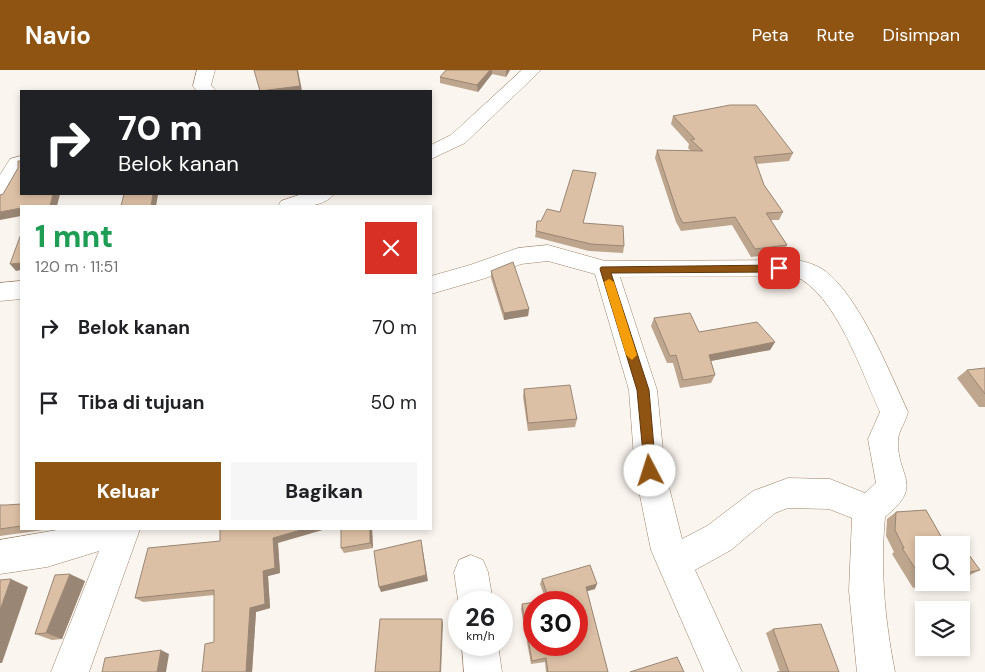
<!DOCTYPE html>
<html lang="id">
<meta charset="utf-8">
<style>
body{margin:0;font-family:"DM Sans",sans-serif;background:#f6f6f6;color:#202124;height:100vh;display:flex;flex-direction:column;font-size:19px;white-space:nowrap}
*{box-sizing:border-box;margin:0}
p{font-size:16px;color:#757577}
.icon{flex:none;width:28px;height:28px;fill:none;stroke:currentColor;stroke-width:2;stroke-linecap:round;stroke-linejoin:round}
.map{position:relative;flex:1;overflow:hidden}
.drawer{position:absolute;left:20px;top:135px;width:412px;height:325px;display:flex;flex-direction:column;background:#fff;border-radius:0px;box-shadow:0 2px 8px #0003}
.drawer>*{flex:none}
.guide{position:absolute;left:20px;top:20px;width:412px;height:105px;border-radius:0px;box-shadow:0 2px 8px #0003;background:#202124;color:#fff;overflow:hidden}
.buttons{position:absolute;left:915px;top:466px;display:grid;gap:10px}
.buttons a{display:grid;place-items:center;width:55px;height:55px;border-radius:0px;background:#fff;box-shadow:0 2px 8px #0003;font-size:25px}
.speed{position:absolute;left:448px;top:521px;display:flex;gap:10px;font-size:25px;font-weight:700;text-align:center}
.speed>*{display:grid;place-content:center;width:65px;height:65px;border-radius:50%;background:#fff;box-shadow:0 2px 8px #0003;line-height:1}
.speed small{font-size:12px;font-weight:400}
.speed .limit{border:8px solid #d22;background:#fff;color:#111}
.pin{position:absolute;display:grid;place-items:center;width:42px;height:42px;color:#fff;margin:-21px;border-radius:10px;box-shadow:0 2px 8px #0006}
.me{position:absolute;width:55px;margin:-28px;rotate:355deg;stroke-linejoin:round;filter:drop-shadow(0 0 4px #0008)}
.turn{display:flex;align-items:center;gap:18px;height:105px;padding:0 15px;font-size:22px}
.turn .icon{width:65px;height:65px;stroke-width:2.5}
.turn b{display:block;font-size:35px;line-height:42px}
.round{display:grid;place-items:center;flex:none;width:52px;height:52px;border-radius:0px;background:#f6f6f6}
.summary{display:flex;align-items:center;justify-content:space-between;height:85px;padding:0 15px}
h1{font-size:30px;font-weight:800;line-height:38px;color:#1e9e55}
.cta{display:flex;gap:10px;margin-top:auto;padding:10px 15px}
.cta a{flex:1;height:58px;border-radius:0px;background:#8f5312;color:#fff;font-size:20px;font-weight:800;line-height:58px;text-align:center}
.cta a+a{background:#f6f6f6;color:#202124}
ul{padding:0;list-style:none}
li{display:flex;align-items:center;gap:15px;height:75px;padding:0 15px}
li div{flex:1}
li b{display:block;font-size:19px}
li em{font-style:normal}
header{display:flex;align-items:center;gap:30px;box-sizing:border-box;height:70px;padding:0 25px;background:#8f5312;color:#fff}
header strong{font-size:24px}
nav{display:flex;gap:28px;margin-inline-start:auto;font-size:18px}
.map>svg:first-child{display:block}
</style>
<header>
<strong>Navio</strong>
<nav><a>Peta</a><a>Rute</a><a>Disimpan</a></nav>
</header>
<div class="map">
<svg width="985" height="602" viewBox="0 0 985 602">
<rect width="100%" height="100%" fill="#fbf5ef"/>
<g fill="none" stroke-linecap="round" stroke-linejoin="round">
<defs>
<g id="minor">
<polygon points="197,0 215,0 211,15 216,21 196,20 193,16"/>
<polygon points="522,0 541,0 465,73 431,89 431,75 451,65"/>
<polygon points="21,86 21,104 8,129 0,131 0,105 10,89"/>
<path d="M302 124H334C323 139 294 137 278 136L281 131Z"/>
<path d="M548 175 605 191 797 190C807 192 817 195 825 201 859 226 890 303 908 342 906 352 898 361 898 371 897 408 925 414 885 447 880 500 885 551 895 602H857L849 521 852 448 829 439 788 438 775 443 731 480 695 500 742 602H704L651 480 635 401 629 320 595 204 548 191 521 194 486 208 431 224V206L470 195 518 178ZM795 206C836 224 862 303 880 342L868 369 876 413 865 423 830 409 788 408 753 421 707 456 682 469 665 401 657 320 620 207Z"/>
<polygon points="21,211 21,229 0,231 0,213"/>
<polygon points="63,459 140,459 89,602 51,602 99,481 47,497 0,504 0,470"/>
<polygon points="471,485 483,490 488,502 493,532 459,532 459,536 454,502 459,490"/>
<polygon points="462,575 498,575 502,602 464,602"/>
</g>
</defs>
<use href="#minor" stroke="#9c8268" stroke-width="1"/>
<use href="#minor" fill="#fff" fill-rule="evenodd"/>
</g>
<g fill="#bda58e">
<polygon points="446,0 510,0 506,7 492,4 478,22 440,13 440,7"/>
<polygon points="673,46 793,83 789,91 756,94 764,115 783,142 779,150 771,150 787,175 783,183 751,187 732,155 681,161 676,152 655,88 657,80 691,81 688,78 689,74 671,54"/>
<polygon points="594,110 583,153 624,176 623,183 589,181 535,167 536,161 541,151 560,142"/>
<polygon points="491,201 529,239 528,246 504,250 491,208"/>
<polygon points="654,248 699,262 775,272 770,280 711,291 715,305 711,313 680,318 673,293 667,293 651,256"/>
<polygon points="985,298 985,337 979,337 957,308 967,300"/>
<polygon points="524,319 577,349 575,357 528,361 523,327"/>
<polygon points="21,434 21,459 51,459 0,466 0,435 7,435"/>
<polygon points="926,440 946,475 961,474 980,500 968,506 961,507 961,475 924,475 924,512 936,512 913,518 892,484 894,482 886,466 887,449 896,442"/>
<polygon points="341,459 372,459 373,478 344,483 341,478"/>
<polygon points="220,471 278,473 280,503 268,506 270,538 256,542 252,602 202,602 214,572 214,525 143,532 135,528"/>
<polygon points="542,509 595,519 587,521 608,602 546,602 545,592 531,594 521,539 522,534 546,530 540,514"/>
<polygon points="85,511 62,569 52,570 35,564"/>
<polygon points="773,559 839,602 780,602 766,563"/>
</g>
<g fill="#9a8674">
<polygon points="297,0 298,0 302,21 263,21"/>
<polygon points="490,0 492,0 492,4 478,22 477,15"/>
<polygon points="506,0 510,0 506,7"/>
<polygon points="53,124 60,124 57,136 50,136"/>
<polygon points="153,124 157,124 158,125 156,136 151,136"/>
<polygon points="21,138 21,146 0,150 0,142"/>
<polygon points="21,193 21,200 16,201 10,194"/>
<polygon points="529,239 528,246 504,250 504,243"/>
<polygon points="775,272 770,280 705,292 709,285"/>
<polygon points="304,459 326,459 278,473 280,503 268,506 270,538 256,542 252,602 246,602 250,538 263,501 273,468"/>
<polygon points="370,459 372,459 373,478 370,473"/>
<polygon points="421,470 428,511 381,522 379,517"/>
<polygon points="70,504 85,511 62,569 46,563"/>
<polygon points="11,509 28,517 2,593 0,593 0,540"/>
<polygon points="597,514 595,519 584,522 586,517"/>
<polygon points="442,549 443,553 441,602 440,602"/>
<polygon points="161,580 169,584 166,602 157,602"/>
</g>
<g fill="#dcc0a5" stroke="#9a8674" fill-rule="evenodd">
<polygon points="254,0 297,0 300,16 260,21"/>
<polygon points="446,0 490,0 477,15 440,7"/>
<polygon points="730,35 756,35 793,83 754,87 764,115 783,142 766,143 787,175 755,179 735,147 683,153 678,144 657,80 703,81 691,70 695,69 673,46"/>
<polygon points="18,91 21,91 21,124 53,124 50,136 21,136 21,138 0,142 0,125 3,124 18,98"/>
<polygon points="573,100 596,103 583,153 623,156 624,176 591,174 536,161 537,151 541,151 547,139 560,142"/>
<polygon points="124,124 153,124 151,136 121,136"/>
<polygon points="21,164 21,193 10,194"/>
<polygon points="513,192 529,239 504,243 491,201"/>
<polygon points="690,243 699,262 757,252 775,272 709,285 715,305 683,310 676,285 670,286 654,248"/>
<polygon points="985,298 985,324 967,300"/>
<polygon points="570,315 577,349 528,353 524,319"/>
<polygon points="21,434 21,456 0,459 0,435 7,435"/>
<polygon points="926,440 946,475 961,474 980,500 961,504 961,475 924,475 924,512 902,478 904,478 895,460 896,442"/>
<polygon points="220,459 304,459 273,468 275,498 263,501 265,534 250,538 246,602 202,602 205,574 214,572 214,520 135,528 148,478 220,471"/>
<polygon points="341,459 370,459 370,473 341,478"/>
<polygon points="421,470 426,505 379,517 374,481"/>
<path d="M590 495 597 514 586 517 608 602H548L546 588 532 591 522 534 549 530 542 509ZM534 532H576V575H534Z"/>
<polygon points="70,504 46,563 35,564 55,505"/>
<polygon points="11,509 0,540 0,510"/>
<polygon points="380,549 442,549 440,602 375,602"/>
<polygon points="821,554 839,602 777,602 789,602 773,559"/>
<polygon points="161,580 157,602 102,602 105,588"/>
<polygon points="677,587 684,602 630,602"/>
</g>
<polygon fill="#8f5312" stroke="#5d360c" points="779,195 784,198 779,202 611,203 649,320 656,401 654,405 650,406 645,405 637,320 600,199 601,197"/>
<polygon fill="#f59e0b" points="609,209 614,212 637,285 632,290 626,285 604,212"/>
</svg>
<div class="buttons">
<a><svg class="icon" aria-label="search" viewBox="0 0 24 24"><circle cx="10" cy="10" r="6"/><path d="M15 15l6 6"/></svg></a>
<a><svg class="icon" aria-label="layers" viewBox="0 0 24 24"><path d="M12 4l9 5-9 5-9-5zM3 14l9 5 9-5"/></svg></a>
</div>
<div class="speed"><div>26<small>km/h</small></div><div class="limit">30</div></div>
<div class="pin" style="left:779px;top:198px;background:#d93025"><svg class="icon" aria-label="arrive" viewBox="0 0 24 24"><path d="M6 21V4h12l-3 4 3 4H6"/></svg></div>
<svg class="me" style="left:650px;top:401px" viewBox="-20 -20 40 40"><circle r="19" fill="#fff"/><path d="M0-13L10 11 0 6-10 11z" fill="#8f5312"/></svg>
<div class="guide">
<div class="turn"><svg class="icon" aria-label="right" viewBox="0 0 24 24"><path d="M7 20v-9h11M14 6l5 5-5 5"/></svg><div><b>70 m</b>Belok kanan</div></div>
</div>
<section class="drawer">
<div class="summary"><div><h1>1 mnt</h1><p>120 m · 11:51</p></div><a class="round" style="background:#d93025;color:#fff"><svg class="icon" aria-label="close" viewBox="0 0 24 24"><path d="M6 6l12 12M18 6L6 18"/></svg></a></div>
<ul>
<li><svg class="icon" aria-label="right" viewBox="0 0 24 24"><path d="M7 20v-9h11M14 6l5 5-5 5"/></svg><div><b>Belok kanan</b></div><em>70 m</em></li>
<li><svg class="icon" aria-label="arrive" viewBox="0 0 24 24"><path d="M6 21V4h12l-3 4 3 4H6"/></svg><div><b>Tiba di tujuan</b></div><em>50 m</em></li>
</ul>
<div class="cta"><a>Keluar</a><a>Bagikan</a></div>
</section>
</div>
